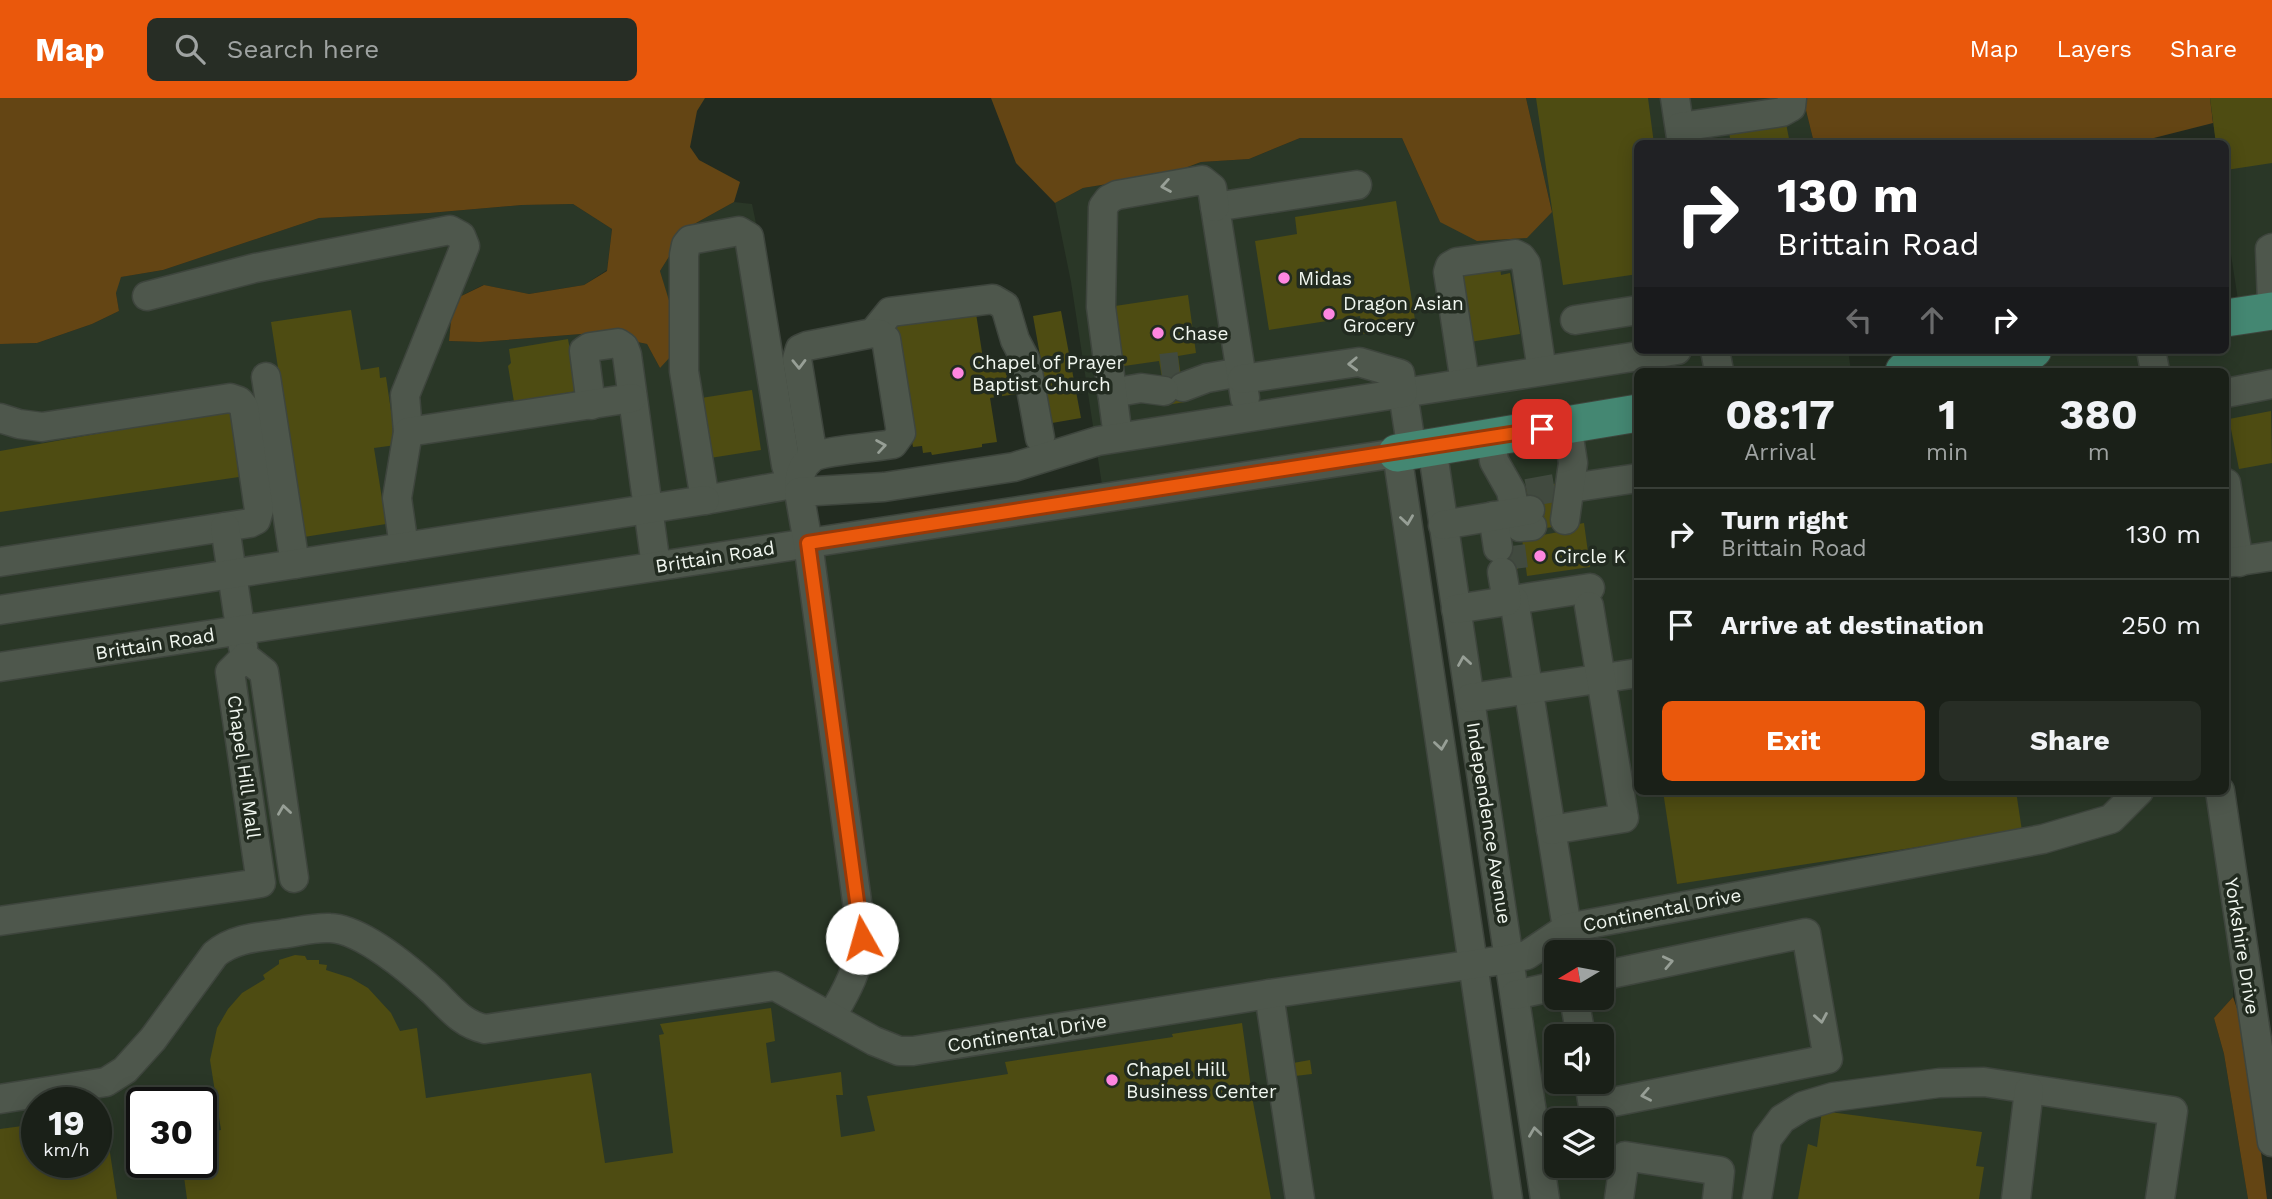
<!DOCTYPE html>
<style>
body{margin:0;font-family:"Work Sans",sans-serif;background:#272d25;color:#f1f3f6;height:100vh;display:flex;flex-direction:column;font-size:26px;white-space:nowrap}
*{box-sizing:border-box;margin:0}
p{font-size:23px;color:#9fa3a2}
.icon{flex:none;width:38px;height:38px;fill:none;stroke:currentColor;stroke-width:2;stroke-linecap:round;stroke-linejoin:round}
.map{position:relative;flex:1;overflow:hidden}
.panel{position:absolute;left:1634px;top:270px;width:595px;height:427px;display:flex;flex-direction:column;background:#1a2018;border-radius:10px;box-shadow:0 4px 18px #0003,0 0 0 2px #383e37}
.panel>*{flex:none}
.banner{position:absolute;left:1634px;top:42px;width:595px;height:214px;border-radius:10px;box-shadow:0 4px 18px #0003,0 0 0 2px #383e37;background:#202124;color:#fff;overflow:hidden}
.needle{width:46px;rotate:260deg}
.fabs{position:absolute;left:1544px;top:842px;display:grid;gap:14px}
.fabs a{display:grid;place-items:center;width:70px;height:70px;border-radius:10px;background:#1a2018;box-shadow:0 4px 18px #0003,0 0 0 2px #383e37;font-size:35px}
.speed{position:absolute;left:21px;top:989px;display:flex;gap:14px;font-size:35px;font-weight:700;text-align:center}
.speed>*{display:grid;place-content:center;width:91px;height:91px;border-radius:50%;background:#1a2018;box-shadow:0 4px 18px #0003,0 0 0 2px #383e37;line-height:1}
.speed small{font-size:18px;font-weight:400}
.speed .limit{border:4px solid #111;border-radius:10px;background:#fff;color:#111}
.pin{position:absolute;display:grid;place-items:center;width:60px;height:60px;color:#fff;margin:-30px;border-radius:14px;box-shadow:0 4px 10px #0006}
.me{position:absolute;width:77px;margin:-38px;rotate:353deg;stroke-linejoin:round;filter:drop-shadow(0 0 5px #0008)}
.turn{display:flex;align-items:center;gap:24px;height:147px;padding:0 28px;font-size:32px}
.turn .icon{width:91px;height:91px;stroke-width:2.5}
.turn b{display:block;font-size:49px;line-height:60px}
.lanes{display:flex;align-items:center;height:66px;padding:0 28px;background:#0003;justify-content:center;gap:35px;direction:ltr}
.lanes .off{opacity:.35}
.eta{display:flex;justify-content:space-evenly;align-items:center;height:119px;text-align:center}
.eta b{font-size:42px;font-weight:700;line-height:49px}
.cta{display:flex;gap:14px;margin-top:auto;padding:14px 28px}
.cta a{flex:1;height:80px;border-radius:10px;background:#ea580c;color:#fff;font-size:28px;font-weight:700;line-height:80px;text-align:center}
.cta a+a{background:#272d25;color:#f1f3f6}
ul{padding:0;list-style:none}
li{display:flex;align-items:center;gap:21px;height:91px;padding:0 28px;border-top:2px solid #383e37}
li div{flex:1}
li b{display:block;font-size:26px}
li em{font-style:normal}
header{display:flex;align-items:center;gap:42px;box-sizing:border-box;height:98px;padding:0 35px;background:#ea580c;color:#fff}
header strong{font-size:33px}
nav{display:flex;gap:38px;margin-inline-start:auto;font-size:24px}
.search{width:490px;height:63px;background:#272d25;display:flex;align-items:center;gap:18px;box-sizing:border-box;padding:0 24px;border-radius:10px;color:#9fa3a2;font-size:26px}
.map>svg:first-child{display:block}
</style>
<header>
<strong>Map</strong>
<div class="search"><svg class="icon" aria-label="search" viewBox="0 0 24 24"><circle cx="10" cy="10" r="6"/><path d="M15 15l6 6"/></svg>Search here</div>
<nav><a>Map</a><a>Layers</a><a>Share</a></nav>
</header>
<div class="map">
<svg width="2272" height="1101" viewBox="0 0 2272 1101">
<rect width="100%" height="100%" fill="#222b20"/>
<g fill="#2a3727" fill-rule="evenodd">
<path d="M1526 0H1803L1814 45 1638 46V252H1848L1851 273H1638V693H2220L2233 784V899L2214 920 2224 956 2248 1101H1545L1432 350 1397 355 1508 1101H0V246L37 245 92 226 119 213 116 195 120 179 163 172 319 120 429 115 522 107 573 106 612 131 607 172 584 187 529 196 483 187 453 202 449 243 480 244 594 235 647 246 660 270 667 198 660 173 687 130 734 104 752 106 771 198 800 446 1104 400 1071 184 1055 105 1083 90 1169 76 1201 64 1249 61 1300 40H1402L1440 124 1552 114ZM1556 854H1601V900H1556ZM1556 938H1601V984H1556ZM37 1004H96V1064H37ZM142 1004H201V1064H142ZM1556 1022H1601V1068H1556Z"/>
<polygon points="2210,0 2272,0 2272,197 2238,202 2226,124 2226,46 2216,45"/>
<polygon points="2272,213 2272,457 2226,464 2226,273 1905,273 2033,252 2226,252 2226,220"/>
</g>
<g fill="#644514">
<polygon points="0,0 705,0 697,13 690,49 699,62 740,84 734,104 687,130 660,173 678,232 671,258 660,270 647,246 594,235 480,244 449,243 453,202 484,187 529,196 584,187 607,173 612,131 573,106 522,107 429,115 319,120 163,172 121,179 116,195 119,213 92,226 37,245 0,246"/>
<polygon points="991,0 1526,0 1552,114 1527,140 1477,143 1440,124 1402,40 1300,40 1249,61 1201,64 1169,76 1083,90 1055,105 1016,65"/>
<polygon points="1803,0 2210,0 2213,25 2134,45 1814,45"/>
<polygon points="2233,899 2246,936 2267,1101 2248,1101 2224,956 2214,920"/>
</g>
<g fill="#4e4c12">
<polygon points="1536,0 1648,0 1654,46 1638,46 1638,176 1563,187"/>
<polygon points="2210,0 2272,0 2272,65 2226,72 2226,46 2216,46"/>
<polygon points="1786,25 1790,46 1731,46 1729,34"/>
<polygon points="1396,103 1416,228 1363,236 1360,218 1269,232 1255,143 1297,136 1295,119"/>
<polygon points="1500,169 1501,177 1510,175 1520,236 1470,244 1462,175"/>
<polygon points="1188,197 1196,255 1178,258 1185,304 1167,307 1159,263 1124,268 1115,208"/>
<polygon points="975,209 984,267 1017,261 1022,295 990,300 997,344 982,346 982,349 932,357 931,354 923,355 922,348 913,349 889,222"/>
<polygon points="351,212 361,272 379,269 380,280 386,279 396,347 374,350 386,426 304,439 271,224"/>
<polygon points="1061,213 1081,320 1052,325 1033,218"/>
<polygon points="568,241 577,293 514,304 508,268 511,265 509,251"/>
<polygon points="752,292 761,352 710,360 701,300"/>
<polygon points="230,312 239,379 0,414 0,353"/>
<polygon points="2271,313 2272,365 2239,371 2229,321"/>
<polygon points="1559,385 1566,427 1533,432 1526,391"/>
<polygon points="1584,425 1590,469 1527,478 1522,441 1569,432 1573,427"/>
<polygon points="1513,448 1518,471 1497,474 1493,451"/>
<polygon points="1663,693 2016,693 2022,733 1677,786"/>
<polygon points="295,857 305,858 307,862 319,862 319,866 327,867 326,872 351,880 368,890 391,915 400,933 417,930 426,1000 591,975 605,1065 673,1055 659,937 664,936 660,926 771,910 775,943 766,945 771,985 841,974 843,997 836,997 841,1039 875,1033 867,998 1008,976 1005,964 1173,939 1172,936 1242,925 1253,1004 1271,1101 187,1101 182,1064 201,1064 201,1035 221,1032 210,962 217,930 228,911 242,895 265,881 263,877 279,866 279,862"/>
<polygon points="1310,962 1312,976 1295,978 1293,965"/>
<polygon points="1822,1013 1982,1034 1976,1068 1984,1069 1979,1101 1798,1101 1808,1046 1817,1049"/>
<polygon points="104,1015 117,1101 0,1101 0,1031 37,1026 37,1064 96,1064 96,1016"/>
</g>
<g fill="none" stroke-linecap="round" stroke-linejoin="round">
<g stroke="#414a3f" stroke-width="28" stroke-dasharray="28 14" stroke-linecap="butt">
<polyline points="1161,270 1179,268"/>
<polyline points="1527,395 1560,389"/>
<polyline points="1511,448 1514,471"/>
</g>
<defs>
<g id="minor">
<polyline points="1675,0 1682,46"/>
<polyline points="1680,29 1782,14 1791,9 1792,0"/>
<polyline points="2272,150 2270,151 2272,205"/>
<polyline points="147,198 255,170 450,132 461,138 465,148 405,297 408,334"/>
<polyline points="1575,222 1638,212"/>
<polyline points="873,235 890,214 993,201 1005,208 1015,242 1026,263 1040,340"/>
<polyline points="1715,252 1719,273"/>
<polyline points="2151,252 2155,273"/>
<polyline points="266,279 295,466"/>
<polyline points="1465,285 1448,174 1450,168 1457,164 1515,156 1521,159 1526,166 1542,273"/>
<polyline points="1183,289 1207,280 1241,274"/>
<polyline points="1112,295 1141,290 1164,293"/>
<polyline points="2226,295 2272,286"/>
<polyline points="1245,300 1215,109 1357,87"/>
<polyline points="591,307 584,253 590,249 618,245 624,249 627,257 656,468"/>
<polyline points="0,320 19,326 42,329 230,300 239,303 244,309 259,412 256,422 250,425 0,464"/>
<polyline points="1118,339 1101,209 1103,109 1109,101 1117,97 1202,82 1212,90 1215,109"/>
<polyline points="1491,340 1494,363 1511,393 1517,424 1520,429 1532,428"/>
<polyline points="1432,349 1545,1101"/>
<polyline points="1412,353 1403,295 1677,252"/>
<polyline points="2226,385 2239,464"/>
<polyline points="793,386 705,402 684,273 684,157 686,147 690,142 739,133 749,139 786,367 791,383 799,394"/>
<polyline points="1571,390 1638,380"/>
<path d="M799 394C799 381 800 368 812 360 821 353 877 349 893 346L901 335 886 241 880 236 873 235 807 248 800 251 797 261 813 359"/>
<polyline points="1493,418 1498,450"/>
<polyline points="1565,422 1573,365 1567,327"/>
<polyline points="1443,427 1530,412"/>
<polyline points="225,429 243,549"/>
<polyline points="404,449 397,400 408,334 632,300"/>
<polyline points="2226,465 2272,458"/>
<polyline points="1519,501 1590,490"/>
<polyline points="1514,502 1567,830"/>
<polyline points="1456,511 1507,503 1502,474"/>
<polyline points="0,512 705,402"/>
<polyline points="0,569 1397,355 1508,1101"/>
<polyline points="1470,600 1638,575"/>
<polyline points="2220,693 2272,1044"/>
<polyline points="1551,732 1624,720 1589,508"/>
<polyline points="0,823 261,785 230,574 245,559 264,574 294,780"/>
<polyline points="1269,896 1300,1101"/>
<polyline points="1515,897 1556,888"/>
<polyline points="1574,900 1581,938"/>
<path d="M831 919C847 893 859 870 862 840L808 445 799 394 884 389 1014 369 1098 343 1403 295 1400 276 1359 264 1242 281"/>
<polyline points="1589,984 1593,1008 1828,961 1806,835 1601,878"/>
<path d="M0 1001 106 984 125 972 153 941 215 856C234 840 259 839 281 836 297 834 314 829 330 830 362 831 411 873 434 894 450 910 462 926 485 931L775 888 874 943 899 953H913L1269 896 1510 861 1527 857 1567 830 2043 741 2111 721 2139 693"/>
<polyline points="1619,1101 1625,1058 1720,1073 1717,1101"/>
<polyline points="1757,1101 1767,1041 1782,1021 1803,1008 1833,999 1939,985 1984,984 2173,1013 2160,1101"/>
<polyline points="2016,1101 2029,992"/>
</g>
<g id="major">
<polyline points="2226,220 2272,213"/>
<polyline points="1904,273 2033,252"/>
<polyline points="1397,355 1638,315"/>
</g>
</defs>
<use href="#minor" stroke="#3e453d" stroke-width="31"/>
<use href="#major" stroke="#3e453d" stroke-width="39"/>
<use href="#minor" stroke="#4e574c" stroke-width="28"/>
<use href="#major" stroke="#448772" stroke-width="37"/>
</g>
<defs><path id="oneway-chevron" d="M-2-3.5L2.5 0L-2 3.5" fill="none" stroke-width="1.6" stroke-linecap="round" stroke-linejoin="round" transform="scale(1.75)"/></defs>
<g stroke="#979f96">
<use href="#oneway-chevron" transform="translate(1166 88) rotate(170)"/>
<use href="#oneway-chevron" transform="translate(799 266) rotate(89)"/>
<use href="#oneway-chevron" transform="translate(1353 266) rotate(178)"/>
<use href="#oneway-chevron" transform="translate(881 348) rotate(-9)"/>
<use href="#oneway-chevron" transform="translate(1407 422) rotate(82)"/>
<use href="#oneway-chevron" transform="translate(1464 563) rotate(-99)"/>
<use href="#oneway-chevron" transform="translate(1441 647) rotate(82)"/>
<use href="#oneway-chevron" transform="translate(284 712) rotate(-98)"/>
<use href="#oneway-chevron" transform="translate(1668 864) rotate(-12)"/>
<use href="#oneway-chevron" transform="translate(1821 920) rotate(80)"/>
<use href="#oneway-chevron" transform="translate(1646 997) rotate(169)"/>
<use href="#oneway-chevron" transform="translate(1535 1034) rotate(-98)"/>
</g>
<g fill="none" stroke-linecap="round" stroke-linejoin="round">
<defs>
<polyline id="route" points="862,840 808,445 1542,331"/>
</defs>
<use href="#route" stroke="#983908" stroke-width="18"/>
<use href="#route" stroke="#ea580c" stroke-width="12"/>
</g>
<g fill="#fe86e0" stroke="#222b20" stroke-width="2.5">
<circle cx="1284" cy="180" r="7"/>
<circle cx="1329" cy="216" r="7"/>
<circle cx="1158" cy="235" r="7"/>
<circle cx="958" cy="275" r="7"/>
<circle cx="1540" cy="458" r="7"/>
<circle cx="1112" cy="982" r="7"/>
</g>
<g text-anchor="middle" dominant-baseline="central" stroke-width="7" stroke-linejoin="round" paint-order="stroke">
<g font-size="19" fill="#f1f7f0" stroke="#222b20" text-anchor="start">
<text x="1298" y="180">Midas</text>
<text x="1343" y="205">Dragon Asian<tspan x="1343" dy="22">Grocery</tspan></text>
<text x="1172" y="235">Chase</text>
<text x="972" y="264">Chapel of Prayer<tspan x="972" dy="22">Baptist Church</tspan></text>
<text x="1554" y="458">Circle K</text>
<text x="1126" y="971">Chapel Hill<tspan x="1126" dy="22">Business Center</tspan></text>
</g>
<g font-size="19" fill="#f1f7f0" stroke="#222b20">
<text transform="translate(715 459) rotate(-9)">Brittain Road</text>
<text transform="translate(155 546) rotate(-9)">Brittain Road</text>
<text transform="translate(244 669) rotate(82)">Chapel Hill Mall</text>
<text transform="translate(1489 725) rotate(81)">Independence Avenue</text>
<text transform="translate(1662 812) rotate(-11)">Continental Drive</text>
<text transform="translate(2242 848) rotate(81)">Yorkshire Drive</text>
<text transform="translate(1027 935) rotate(-9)">Continental Drive</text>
</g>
</g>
</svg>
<div class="fabs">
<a><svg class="needle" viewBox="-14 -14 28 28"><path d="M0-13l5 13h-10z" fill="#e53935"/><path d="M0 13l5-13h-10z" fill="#9fa3a2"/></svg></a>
<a><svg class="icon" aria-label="sound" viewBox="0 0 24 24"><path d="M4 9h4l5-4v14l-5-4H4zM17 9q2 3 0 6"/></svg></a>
<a><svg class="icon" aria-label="layers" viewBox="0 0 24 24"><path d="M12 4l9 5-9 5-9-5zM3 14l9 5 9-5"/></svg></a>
</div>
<div class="speed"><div>19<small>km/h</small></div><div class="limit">30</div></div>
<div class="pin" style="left:1542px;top:331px;background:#d93025"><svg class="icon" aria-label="arrive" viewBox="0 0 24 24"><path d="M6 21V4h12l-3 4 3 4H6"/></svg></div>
<svg class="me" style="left:862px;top:840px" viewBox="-20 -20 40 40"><circle r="19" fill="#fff"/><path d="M0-13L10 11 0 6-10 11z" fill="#ea580c"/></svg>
<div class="banner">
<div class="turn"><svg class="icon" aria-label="right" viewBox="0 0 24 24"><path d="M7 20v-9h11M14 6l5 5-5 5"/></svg><div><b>130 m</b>Brittain Road</div></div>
<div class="lanes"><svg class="icon off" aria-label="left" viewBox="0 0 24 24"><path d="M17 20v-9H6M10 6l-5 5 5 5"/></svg><svg class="icon off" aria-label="ahead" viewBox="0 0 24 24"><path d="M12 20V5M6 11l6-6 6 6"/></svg><svg class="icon" aria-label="right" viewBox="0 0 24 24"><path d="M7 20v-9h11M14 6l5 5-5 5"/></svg></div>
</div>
<section class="panel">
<div class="eta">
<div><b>08:17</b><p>Arrival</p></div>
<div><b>1</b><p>min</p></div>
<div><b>380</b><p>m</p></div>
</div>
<ul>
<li><svg class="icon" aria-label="right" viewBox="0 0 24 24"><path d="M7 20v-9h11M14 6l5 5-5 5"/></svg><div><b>Turn right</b><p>Brittain Road</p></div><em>130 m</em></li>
<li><svg class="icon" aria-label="arrive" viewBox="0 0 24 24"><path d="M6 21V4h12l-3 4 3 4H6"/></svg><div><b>Arrive at destination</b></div><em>250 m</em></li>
</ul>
<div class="cta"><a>Exit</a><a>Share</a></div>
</section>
</div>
